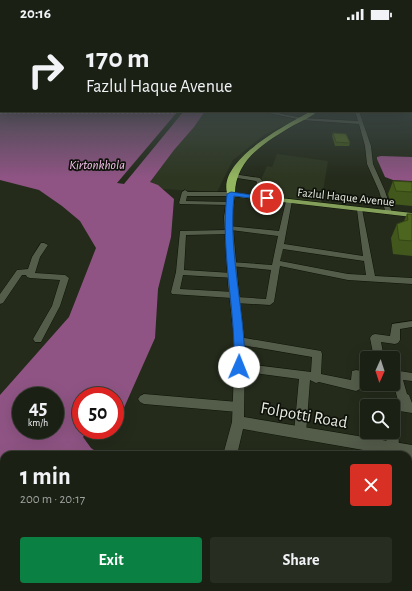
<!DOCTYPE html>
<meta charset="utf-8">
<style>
body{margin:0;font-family:"Alegreya Sans",sans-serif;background:#282d22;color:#f1f3f6;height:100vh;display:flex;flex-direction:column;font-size:15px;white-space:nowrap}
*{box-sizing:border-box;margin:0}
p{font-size:13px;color:#a0a3a0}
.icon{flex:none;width:22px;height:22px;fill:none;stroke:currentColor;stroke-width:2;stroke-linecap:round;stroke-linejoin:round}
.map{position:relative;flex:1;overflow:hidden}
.details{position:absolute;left:0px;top:423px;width:412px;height:140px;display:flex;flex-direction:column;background:#1b2014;border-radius:12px 12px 0 0;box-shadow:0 4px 16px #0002,0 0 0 1px #393e34}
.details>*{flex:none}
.hud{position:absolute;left:0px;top:0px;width:412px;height:84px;box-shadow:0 4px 16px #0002,0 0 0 1px #393e34;background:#1b2014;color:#f1f3f6;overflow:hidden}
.needle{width:26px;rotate:183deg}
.controls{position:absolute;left:360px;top:323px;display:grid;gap:8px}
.controls a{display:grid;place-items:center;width:40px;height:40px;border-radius:4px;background:#1b2014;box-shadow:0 4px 16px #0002,0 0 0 1px #393e34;font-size:20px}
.speed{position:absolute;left:12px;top:359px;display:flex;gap:8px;font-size:20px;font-weight:700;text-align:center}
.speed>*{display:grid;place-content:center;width:52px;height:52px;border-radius:50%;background:#1b2014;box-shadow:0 4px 16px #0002,0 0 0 1px #393e34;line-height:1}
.speed small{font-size:10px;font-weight:400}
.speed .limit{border:6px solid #d22;background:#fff;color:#111}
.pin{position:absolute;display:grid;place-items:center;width:34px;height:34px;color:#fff;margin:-17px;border:2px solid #fff;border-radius:50%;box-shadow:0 1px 4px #0007}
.me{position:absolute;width:44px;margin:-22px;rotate:1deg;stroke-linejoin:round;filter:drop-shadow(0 0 3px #0008)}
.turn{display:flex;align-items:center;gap:14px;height:84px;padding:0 20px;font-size:18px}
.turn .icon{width:52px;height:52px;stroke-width:2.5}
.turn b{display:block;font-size:28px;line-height:34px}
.round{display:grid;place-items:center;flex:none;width:42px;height:42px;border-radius:4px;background:#282d22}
.headline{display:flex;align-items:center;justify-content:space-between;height:68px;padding:0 20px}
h1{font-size:24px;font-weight:700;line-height:30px}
.button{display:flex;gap:8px;margin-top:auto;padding:8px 20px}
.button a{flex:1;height:46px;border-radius:4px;background:#0b8043;color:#fff;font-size:16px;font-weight:700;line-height:46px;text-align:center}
.button a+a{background:#282d22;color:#f1f3f6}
.status{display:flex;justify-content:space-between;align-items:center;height:28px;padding:0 20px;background:#1b2014;direction:ltr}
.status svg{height:11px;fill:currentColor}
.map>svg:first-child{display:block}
</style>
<div class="status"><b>20:16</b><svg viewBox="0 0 49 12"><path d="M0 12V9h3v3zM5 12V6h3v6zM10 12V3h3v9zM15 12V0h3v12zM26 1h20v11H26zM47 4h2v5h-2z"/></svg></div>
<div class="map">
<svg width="412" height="563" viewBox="0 0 412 563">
<rect width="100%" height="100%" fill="#242b1b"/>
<g fill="#2d3620">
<polygon points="177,83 261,83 297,91 264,107 233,132 217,164 144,160"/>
<polygon points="277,126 328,133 321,175 255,166 267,138 272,139"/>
</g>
<g fill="#8f5484" fill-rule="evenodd">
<path d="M0 71 1 83H205L194 99 174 122 150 154 158 157 174 171 171 209 158 261 155 310 115 400V368H81V402H87L83 409 91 420 101 427H4V517H0V367L69 289 96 220 80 193 62 178 39 162 0 152ZM21 368H55V402H21Z"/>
<polygon points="381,128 412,129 412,153 393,152 385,149 377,131 377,129"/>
</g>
<polygon fill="#242b1b" points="178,83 184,83 124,156 117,155"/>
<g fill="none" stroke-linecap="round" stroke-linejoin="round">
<g stroke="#f7c3ec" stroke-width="1" stroke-dasharray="2.5 2" stroke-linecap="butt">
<polyline points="131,83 161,85"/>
<polyline points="0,85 176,85"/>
</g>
<defs>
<g id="minor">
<polygon points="259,83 268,83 302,90 358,93 355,83 359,83 371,118 373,136 385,163 392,185 391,186 387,186 386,185 379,163 367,136 365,118 359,96 302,92"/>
<polygon points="233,146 260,150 263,154 258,170 253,169 257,154 256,153 231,149 230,148"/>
<polygon points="185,162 188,164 231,164 234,166 231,168 187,168 186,173 231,174 232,175 229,177 180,176 179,175 182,164"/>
<path d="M289 171 292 173 284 216 363 228 357 182 358 181H362L375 248 412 250V256L348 252 280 238 274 274 270 277 235 275 231 272 232 270 172 266 171 264 176 244 180 203 228 202 225 200 229 198 279 203 286 173ZM231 202 278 208 272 237 231 234 227 236 231 238 271 242 266 271 237 269 238 267 237 265 234 264 180 261 183 247 235 250 236 248 232 245 184 242 186 207 229 206 233 204ZM283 221 364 233 366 247 348 246 280 233Z"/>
<polygon points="41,215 44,215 48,217 40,229 35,245 65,247 69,250 60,278 41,314 35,314 33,311 52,278 60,252 30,250 27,249 26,247 22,247 3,275 0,276 0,266 17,242 28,241 32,229"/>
<polygon points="412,293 412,299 400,301 400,312 398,315 395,316 381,314 384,330 374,330 370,310 372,307 375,306 390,308 392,296"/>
<polygon points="239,309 321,323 322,326 321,346 351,352 352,343 356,342 367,344 367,352 361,351 360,361 356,363 319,354 316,355 310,352 306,405 304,409 300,410 296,409 294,405 299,351 239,343 235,342 234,339 235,336 239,335 311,344 312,329 236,316 234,313 236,310"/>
<polygon points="393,342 412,345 412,353 403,352 407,366 409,367 412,375 412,385 393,382 393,378 383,378 385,373 389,371 398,373 393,353"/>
<polygon points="144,366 238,374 242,376 244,379 242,382 238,384 144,376 140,374 138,371 140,368"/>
<path d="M393 399 396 400C399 407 400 418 397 425L393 427 389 425 387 421 386 404H393Z"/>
<polygon points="408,530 412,531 412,545 408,544"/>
<rect x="322" y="559" width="16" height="4"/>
</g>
<g id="secondary">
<polygon points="228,164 231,164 235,166 232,189 238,256 245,318 244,389 412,417 412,431 408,430 408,427 392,427 243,401 237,427 223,427 232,394 235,318 228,256 224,189"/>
<polygon points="180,559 196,559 196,563 178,563"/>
</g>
<polygon id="primary" points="228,164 412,185 412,189 231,168 228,168"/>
<path id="trunk" d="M311 83H318C311 89 302 93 294 97 267 113 235 131 235 166L234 168H228C214 133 288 96 311 83Z"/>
</defs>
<use href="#minor" stroke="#0d1305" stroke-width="1"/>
<use href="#secondary" stroke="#0d1305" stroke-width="1"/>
<use href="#primary" stroke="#0d1305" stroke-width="1"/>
<use href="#trunk" stroke="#0d1305" stroke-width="1"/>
<use href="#minor" fill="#545c4a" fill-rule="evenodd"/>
<use href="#secondary" fill="#545c4a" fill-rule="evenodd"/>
<use href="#primary" fill="#839f5a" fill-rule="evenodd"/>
<use href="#trunk" fill="#93b55f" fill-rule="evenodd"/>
</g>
<g fill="#41571b">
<polygon points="333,105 350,115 349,118 335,118 332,108"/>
<polygon points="393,153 412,154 412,178 391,176 388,166"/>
<polygon points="407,186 412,186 412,228 393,226 391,210 397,196 404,193"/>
</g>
<g fill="#4c651f" stroke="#354716">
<polygon points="333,105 346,106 350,115 336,114"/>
<polygon points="393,153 412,154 412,164 396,163"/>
<polygon points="407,186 412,186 412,213 399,212 397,196 408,192"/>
</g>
<linearGradient id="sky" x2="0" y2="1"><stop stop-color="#14180f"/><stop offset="0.47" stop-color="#3f4a4a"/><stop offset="1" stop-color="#3f4a4a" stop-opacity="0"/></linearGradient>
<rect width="412" height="150" fill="url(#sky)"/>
<path fill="#1a73e8" stroke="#114b97" d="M231 164 267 169 270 170 267 172 234 168C228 226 245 282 245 339L243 342 239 343 236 342 234 339C236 281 220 224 227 166Z"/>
<g text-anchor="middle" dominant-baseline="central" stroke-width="3.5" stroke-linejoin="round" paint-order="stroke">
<g font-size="12" fill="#e6ebe0" stroke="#0f120b">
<text transform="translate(346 169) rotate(6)">Fazlul Haque Avenue</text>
</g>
<g font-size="13" font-style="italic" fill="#f7c3ec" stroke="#0f120b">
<text x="97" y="137">Kirtonkhola</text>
</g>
<g font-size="17" fill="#e6ebe0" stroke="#0f120b">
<text transform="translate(304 387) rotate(10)">Folpotti Road</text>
</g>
</g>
</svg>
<div class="controls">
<a><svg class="needle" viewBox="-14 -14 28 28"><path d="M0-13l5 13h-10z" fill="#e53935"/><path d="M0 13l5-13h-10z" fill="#a0a3a0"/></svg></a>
<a><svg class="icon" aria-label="search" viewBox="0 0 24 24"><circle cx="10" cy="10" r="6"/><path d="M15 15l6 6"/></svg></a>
</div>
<div class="speed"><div>45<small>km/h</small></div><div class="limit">50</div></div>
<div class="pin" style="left:267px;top:170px;background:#d93025"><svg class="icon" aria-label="arrive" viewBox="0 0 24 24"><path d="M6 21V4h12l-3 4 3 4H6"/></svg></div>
<svg class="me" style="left:239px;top:339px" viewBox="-20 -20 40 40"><circle r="19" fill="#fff"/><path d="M0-13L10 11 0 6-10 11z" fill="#1a73e8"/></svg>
<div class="hud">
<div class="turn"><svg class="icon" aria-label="right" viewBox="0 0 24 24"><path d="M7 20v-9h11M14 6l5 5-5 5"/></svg><div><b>170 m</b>Fazlul Haque Avenue</div></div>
</div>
<section class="details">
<div class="headline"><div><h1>1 min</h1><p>200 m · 20:17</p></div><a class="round" style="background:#d93025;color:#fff"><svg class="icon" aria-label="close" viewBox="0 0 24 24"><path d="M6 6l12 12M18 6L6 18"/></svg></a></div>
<div class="button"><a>Exit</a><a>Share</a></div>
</section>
</div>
